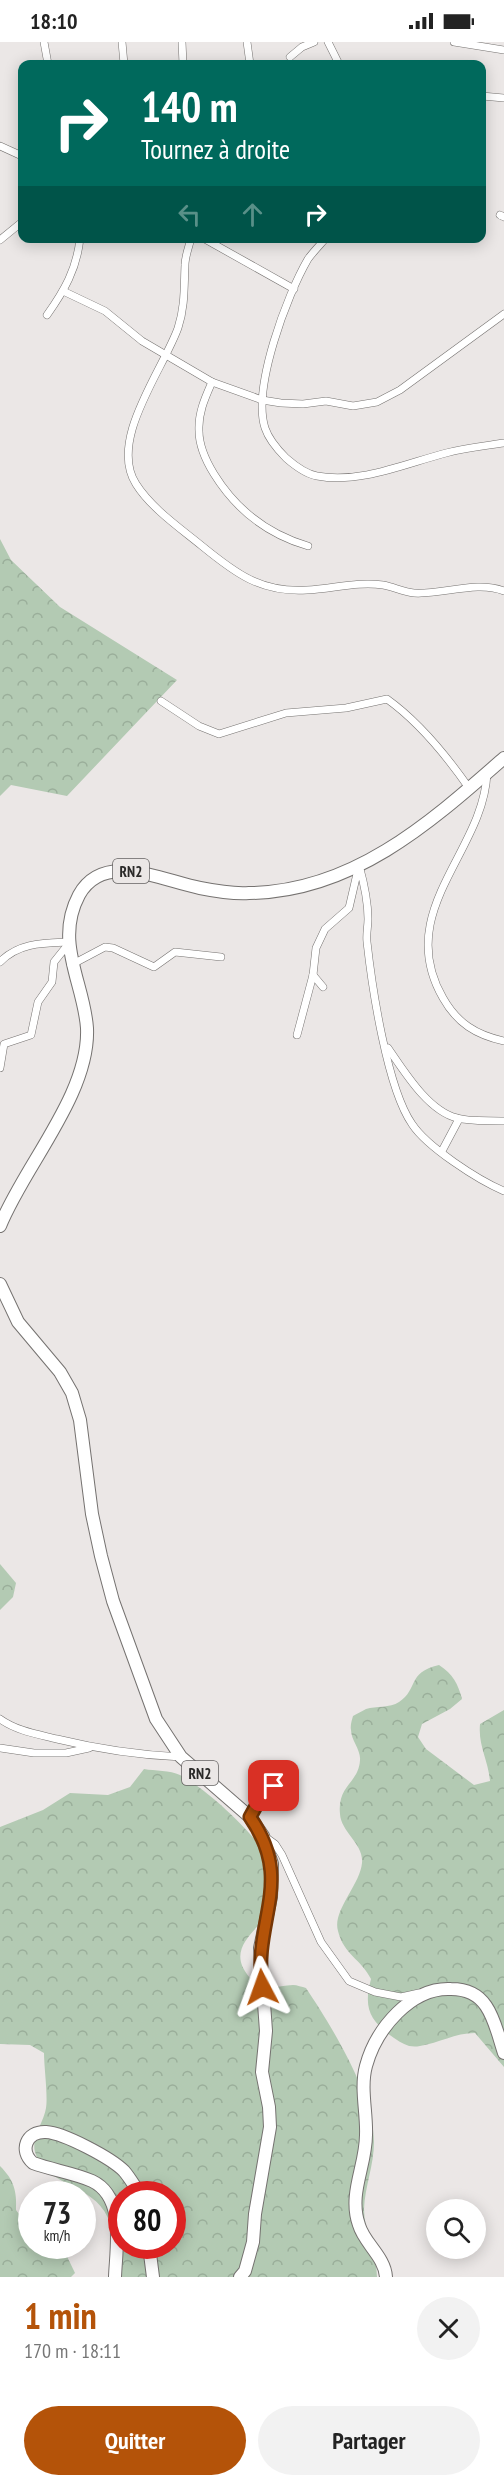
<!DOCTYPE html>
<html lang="fr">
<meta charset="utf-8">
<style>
body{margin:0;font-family:"PT Sans Narrow",sans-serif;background:#f2f2f2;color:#222;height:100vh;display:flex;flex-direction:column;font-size:22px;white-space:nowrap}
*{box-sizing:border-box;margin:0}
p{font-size:20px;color:#767676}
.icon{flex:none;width:33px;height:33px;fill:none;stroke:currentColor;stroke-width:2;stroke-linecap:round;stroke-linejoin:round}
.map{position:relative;height:2235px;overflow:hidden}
.side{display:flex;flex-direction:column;background:#fff;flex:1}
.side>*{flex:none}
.hud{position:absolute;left:18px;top:18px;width:468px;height:183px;border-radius:12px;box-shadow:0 3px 15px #0003;background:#00695c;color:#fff;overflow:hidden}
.controls{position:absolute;left:426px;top:2157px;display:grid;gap:12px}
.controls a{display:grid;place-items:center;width:60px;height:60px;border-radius:50%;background:#fff;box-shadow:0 3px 15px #0003;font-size:30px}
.speed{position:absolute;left:18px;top:2139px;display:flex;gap:12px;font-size:30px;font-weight:700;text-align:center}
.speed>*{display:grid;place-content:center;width:78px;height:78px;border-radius:50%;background:#fff;box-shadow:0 3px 15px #0003;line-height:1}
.speed small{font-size:15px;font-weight:400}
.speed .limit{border:9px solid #d22;background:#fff;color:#111}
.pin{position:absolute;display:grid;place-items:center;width:51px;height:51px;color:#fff;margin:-26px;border-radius:12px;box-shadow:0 3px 9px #0006}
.me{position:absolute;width:66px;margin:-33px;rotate:356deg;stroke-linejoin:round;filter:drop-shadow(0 0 4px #0008)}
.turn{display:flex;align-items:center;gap:21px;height:126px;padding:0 24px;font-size:27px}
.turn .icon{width:78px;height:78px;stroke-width:2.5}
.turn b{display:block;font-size:42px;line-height:51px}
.lanes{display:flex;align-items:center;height:57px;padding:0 24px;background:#0003;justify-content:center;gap:30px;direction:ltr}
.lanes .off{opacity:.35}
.round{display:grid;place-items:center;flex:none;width:63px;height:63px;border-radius:32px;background:#f2f2f2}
.head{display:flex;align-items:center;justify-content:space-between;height:102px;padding:0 24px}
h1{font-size:36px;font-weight:800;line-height:45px;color:#b45309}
.button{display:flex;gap:12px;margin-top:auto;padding:12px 24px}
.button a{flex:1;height:69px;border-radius:36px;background:#b45309;color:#fff;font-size:24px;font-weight:800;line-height:69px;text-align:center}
.button a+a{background:#f2f2f2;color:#222}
.status{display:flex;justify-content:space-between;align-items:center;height:42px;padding:0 30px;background:#fff;direction:ltr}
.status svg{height:16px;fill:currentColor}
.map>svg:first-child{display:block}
</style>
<div class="status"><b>18:10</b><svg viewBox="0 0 49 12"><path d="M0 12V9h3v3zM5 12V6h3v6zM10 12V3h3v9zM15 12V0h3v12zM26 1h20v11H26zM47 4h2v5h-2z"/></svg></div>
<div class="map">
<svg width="504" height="2235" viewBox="0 0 504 2235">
<defs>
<pattern id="forest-crowns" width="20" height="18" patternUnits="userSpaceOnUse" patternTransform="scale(1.5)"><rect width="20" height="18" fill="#b3cab3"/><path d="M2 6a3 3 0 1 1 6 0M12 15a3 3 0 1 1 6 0" fill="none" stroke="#9aae9a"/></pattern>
</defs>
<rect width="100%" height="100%" fill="#ebe7e6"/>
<g fill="url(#forest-crowns)" fill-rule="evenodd">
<polygon points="0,497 11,518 60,565 177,638 67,754 11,743 0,754"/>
<polygon points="0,1522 16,1541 13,1555 0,1568"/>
<path d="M439 1623C453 1632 458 1642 462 1657L450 1667 422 1682 418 1695 426 1707 474 1743 490 1739C488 1717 478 1704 480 1682L504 1668V2025L475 1991C455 1991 439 2001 420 2004 409 2006 403 2002 394 1996 370 1979 363 1967 371 1937 361 1917 344 1913 338 1889 332 1869 360 1843 362 1821 364 1802 341 1790 340 1772 337 1743 359 1741 360 1718 361 1708 351 1698 351 1688 350 1683 352 1678 353 1674 357 1672 362 1669 366 1667 376 1664 390 1666 399 1660 419 1647 406 1631 439 1623Z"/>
<path d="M144 1727C155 1729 170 1728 180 1733 207 1747 258 1794 271 1821 275 1827 273 1853 272 1862 269 1884 220 1902 250 1936 265 1952 278 1943 293 1943 297 1943 302 1945 306 1946 332 1985 374 2053 374 2100 374 2123 365 2144 364 2167 364 2191 377 2212 377 2235H111C111 2217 115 2193 108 2176 93 2141 44 2144 35 2110 31 2095 44 2080 46 2066 48 2054 44 2025 44 2011L30 2003 0 2002V1785L43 1768 70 1751 108 1753 130 1745ZM122 2152H172V2204H122Z"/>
<path d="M0 2124C14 2138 17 2149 16 2168L25 2180H31L32 2204H62L75 2231 71 2235H0Z"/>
</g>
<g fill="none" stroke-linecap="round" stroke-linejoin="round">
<defs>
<g id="minor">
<polyline points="44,0 48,22"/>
<polyline points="122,0 124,22"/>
<polyline points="182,0 183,22"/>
<polyline points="247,0 250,22"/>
<polyline points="328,0 339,22"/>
<polyline points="454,0 504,8"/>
<polyline points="290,15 302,5 314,0"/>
<polyline points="482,54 504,56"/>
<polyline points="0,104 22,114"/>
<polyline points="500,173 504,175"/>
<path d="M191 196C189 205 185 214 185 223 184 245 185 265 178 286 163 328 108 398 136 442 151 466 180 486 202 504 235 531 261 551 307 548 332 547 358 539 383 543 394 545 403 550 414 551 442 553 477 538 504 549"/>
<polyline points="203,196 294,247"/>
<path d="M326 196C320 203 313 210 308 217 287 253 252 346 265 386 269 398 278 408 286 416 294 423 306 432 317 434 360 442 404 422 446 411 465 406 484 404 504 401"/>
<polyline points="0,198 22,180"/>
<polyline points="63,249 105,269 142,299 212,340 262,358 281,361 303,362 326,359 353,364 377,360 400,348 504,272"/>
<path d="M47 273C64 249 77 227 80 196"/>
<path d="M212 340C205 356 198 371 199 389 199 405 206 419 214 432 237 469 267 492 308 504"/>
<path d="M161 659 199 684 219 692 286 671 346 666 387 657C419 680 446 713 469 746"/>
<path d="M487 731C484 810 393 869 443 956 457 981 476 993 504 999"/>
<path d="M0 920C19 900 45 901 70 900"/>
<polyline points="71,923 105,905 113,906 154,925 175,910 221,915"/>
<polyline points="313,933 323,945"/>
<path d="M297 993 313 933 316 906 325 887 349 866 359 823C364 841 368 858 368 877 368 885 366 892 367 900 372 945 387 1046 412 1082 427 1105 478 1138 504 1149"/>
<path d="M388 1006C404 1029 428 1069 457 1076 471 1080 489 1078 504 1079"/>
<polyline points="0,1026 4,1002 31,993 38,960 52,940 54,920 70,900"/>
<polyline points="442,1109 459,1077"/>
<path d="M0 1677C17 1689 37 1692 57 1697 98 1707 138 1713 181 1715"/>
<polyline points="0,1706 34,1711 66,1711 89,1706"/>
<polyline points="250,1775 260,1757 274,1744 276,1730"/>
<polyline points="264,1794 275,1802 282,1813 321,1900 349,1939 375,1950 401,1955 419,1951"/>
</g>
<g id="trunk">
<path d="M0 1184C24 1124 90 1052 87 986 84 941 54 900 79 853 104 808 163 839 200 846 215 849 234 852 249 851 353 850 431 780 504 716"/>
<polyline points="0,1242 18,1280 60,1330 72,1351 80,1378 92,1472 101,1514 113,1559 156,1677 181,1715 250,1775 263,1794 272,1822 271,1855 260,1906 266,1989 262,2030 269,2065 270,2085 255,2172 253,2200 245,2229 240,2235"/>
<polyline points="149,2204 153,2235"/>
<path d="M115 2235C116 2206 126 2155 92 2139 74 2131 52 2128 33 2121 19 2109 26 2089 46 2090 64 2091 111 2116 124 2129 130 2136 135 2145 140 2152"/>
<path d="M386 2235C385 2215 364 2201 359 2183 348 2152 366 2124 366 2093 367 2071 360 2046 366 2024 376 1987 411 1945 451 1947 465 1947 478 1952 486 1964 495 1977 499 1996 504 2011"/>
</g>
</defs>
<use href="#minor" stroke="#757270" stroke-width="8"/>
<use href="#trunk" stroke="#757270" stroke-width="14"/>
<use href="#minor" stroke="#fff" stroke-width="7"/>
<use href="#trunk" stroke="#fff" stroke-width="12"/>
</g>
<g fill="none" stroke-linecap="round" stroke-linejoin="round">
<defs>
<path id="route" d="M262 1945C253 1877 295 1840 250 1775L260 1757 274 1744"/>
</defs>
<use href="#route" stroke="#753606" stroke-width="15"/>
<use href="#route" stroke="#b45309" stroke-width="10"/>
</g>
<g text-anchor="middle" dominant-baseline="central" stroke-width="6" stroke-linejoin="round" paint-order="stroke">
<g fill="#ebe7e6" stroke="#646261" stroke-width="1.5">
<rect x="113" y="817" width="36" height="24" rx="4.5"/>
<rect x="182" y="1719" width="36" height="24" rx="4.5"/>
</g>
<g font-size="15" font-weight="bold" fill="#2a2928">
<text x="131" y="829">RN2</text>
<text x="200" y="1731">RN2</text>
</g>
</g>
</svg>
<div class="controls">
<a><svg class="icon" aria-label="search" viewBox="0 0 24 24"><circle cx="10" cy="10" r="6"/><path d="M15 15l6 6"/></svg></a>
</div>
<div class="speed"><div>73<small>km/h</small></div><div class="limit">80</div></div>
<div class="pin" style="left:274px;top:1744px;background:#d93025"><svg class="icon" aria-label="arrive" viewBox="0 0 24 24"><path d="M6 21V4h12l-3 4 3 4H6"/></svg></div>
<svg class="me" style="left:262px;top:1945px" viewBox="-20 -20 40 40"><path d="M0-17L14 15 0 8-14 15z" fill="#b45309" stroke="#fff" stroke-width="4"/></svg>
<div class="hud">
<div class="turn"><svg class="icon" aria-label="right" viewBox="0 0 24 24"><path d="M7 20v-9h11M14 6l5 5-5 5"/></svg><div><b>140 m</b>Tournez à droite</div></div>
<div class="lanes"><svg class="icon off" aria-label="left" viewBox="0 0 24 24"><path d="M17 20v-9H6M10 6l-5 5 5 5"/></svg><svg class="icon off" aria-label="ahead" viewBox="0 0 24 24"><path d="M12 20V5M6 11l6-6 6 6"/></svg><svg class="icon" aria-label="right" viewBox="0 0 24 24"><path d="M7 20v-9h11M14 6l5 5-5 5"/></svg></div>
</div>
</div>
<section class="side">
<div class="head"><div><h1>1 min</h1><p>170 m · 18:11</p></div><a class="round"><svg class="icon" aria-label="close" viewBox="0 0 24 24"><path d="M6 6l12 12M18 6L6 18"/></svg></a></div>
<div class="button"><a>Quitter</a><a>Partager</a></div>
</section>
